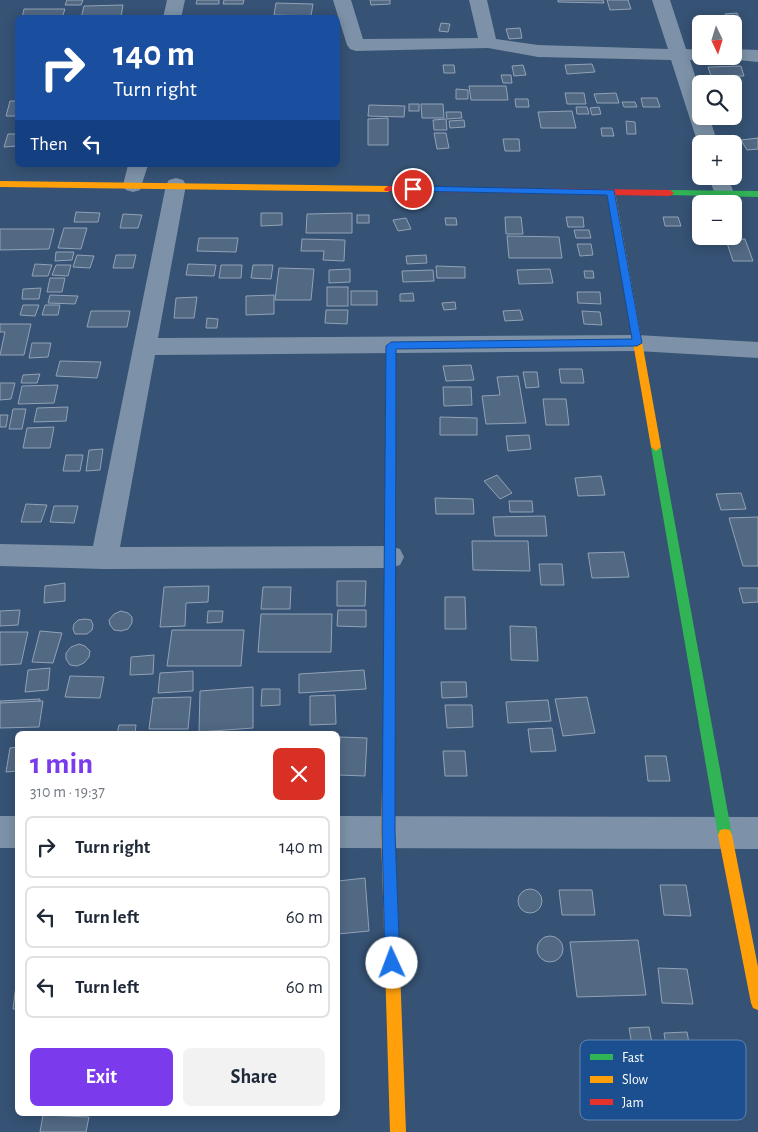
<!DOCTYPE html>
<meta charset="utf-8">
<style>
body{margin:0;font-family:"Alegreya Sans",sans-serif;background:#f2f2f3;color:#1f2937;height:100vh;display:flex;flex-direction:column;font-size:19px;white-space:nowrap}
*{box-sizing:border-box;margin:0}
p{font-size:16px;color:#747a83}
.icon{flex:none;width:28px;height:28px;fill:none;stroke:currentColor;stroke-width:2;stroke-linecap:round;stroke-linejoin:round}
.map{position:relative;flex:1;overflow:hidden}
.details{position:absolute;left:15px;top:731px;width:325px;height:385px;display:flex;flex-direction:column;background:#fff;border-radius:8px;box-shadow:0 2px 12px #0003}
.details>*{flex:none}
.top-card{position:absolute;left:15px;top:15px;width:325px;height:152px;border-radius:8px;box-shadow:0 2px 12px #0003;background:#1a4fa0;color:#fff;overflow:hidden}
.needle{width:32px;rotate:176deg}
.fabs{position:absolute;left:692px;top:15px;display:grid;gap:10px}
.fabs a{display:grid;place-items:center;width:50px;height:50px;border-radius:8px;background:#fff;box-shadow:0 2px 12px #0003;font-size:25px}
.pin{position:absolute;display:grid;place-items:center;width:42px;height:42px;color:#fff;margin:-21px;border:2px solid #fff;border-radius:50%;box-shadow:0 1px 5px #0007}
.me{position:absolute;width:55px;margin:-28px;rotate:358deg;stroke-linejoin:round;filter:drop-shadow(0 0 4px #0008)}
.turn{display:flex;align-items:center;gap:18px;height:105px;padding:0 15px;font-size:22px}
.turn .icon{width:65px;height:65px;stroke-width:2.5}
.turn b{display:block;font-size:35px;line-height:42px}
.then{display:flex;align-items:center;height:48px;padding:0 15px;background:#0003;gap:10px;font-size:19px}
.round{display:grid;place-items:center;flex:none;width:52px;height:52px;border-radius:8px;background:#f2f2f3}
.head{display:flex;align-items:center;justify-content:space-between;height:85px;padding:0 15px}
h1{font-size:30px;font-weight:700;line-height:38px;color:#7c3aed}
.action{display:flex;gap:10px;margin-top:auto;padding:10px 15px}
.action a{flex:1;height:58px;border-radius:8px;background:#7c3aed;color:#fff;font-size:20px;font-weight:700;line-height:58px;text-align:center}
.action a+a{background:#f2f2f3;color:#1f2937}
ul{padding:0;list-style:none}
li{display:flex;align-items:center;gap:15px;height:62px;margin:0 10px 8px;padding:0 5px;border:2px solid #e0e1e3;border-radius:8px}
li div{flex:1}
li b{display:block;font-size:19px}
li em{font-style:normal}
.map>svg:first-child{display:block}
</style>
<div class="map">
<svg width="758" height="1132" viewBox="0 0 758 1132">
<rect width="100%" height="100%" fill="#365274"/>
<g fill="#526984" stroke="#92a2b6">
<polygon points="67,0 83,0 81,5 65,5"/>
<polygon points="197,0 219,0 219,4 196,4"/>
<polygon points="224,0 244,0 243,4 223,4"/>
<polygon points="370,0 390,0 390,4 371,5"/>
<polygon points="558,0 603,0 604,3 558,2"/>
<polygon points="607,0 628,0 631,9 610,10"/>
<polygon points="276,3 313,4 311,16 274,15"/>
<polygon points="123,5 121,17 81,18 84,6"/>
<polygon points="24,9 65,9 62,18 22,18"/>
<polygon points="737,13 741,21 728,22 725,14"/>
<polygon points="441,23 450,24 448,32 439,31"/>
<polygon points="520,28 522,38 509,39 506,29"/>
<polygon points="592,64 595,72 567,74 565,65"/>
<polygon points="443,65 454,65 455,73 444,73"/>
<polygon points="523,65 526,75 514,76 512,66"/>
<polygon points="741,66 744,76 711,76 708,67"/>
<polygon points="501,75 511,75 512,83 503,83"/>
<polygon points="469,86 506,86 508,100 471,100"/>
<polygon points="456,89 468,90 468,99 456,99"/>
<polygon points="565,93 584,93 586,104 567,104"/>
<polygon points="616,93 619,103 597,103 594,94"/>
<polygon points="641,98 657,98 660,107 643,107"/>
<polygon points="515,99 528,99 529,107 516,107"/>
<polygon points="10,101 18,101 18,116 6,116"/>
<polygon points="622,102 635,102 637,107 624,107"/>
<rect x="409" y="104" width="10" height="7"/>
<polygon points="421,104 443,104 444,118 422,118"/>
<polygon points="369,105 405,106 404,117 368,116"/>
<polygon points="576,107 587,107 589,114 577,114"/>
<polygon points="599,107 601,114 592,115 590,108"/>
<polygon points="572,111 576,128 541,128 538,112"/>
<polygon points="446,112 461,112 462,118 447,119"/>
<polygon points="388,118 388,145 368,145 368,119"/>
<polygon points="446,119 447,130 434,130 433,120"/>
<polygon points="464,120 465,127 450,128 449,121"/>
<polygon points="626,121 635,122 636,134 627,134"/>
<polygon points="601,128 612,128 614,136 602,136"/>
<polygon points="434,133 446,133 449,148 437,149"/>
<polygon points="8,134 18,134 18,146 4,147"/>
<polygon points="758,138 758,149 747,150 741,140"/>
<polygon points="503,139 519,139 520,151 505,151"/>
<polygon points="76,212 100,213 98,222 74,222"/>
<polygon points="261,213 282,213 282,225 261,226"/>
<polygon points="352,213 352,233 306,233 307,214"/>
<polygon points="123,214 142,215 138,228 120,228"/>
<rect x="357" y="215" width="12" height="8"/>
<polygon points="734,215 738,215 741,227 734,227"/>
<polygon points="505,217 521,217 523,234 506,234"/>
<polygon points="566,217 583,217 584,227 568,227"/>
<polygon points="663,217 678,217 681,226 665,226"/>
<polygon points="406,218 411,229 398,231 393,220"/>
<polygon points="445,218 456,218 457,225 446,225"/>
<polygon points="64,228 87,228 81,249 58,248"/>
<polygon points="0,229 54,229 49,249 0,250"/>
<polygon points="574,230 589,230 591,238 576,238"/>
<polygon points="507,236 559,237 562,258 509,258"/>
<polygon points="199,238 238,238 236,252 197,251"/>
<polygon points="302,239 345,240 344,261 323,260 324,251 301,251"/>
<polygon points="745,239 753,261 733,261 726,240"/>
<polygon points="577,244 591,244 593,255 580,256"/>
<polygon points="56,252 74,252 72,260 55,261"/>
<polygon points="77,255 94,256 90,268 73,267"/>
<polygon points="116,255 136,255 133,268 113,268"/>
<polygon points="426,255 427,263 407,264 406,256"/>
<polygon points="35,264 52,265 48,276 32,276"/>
<polygon points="188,264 216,265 214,276 186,275"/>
<polygon points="56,265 71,265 68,276 52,275"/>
<polygon points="221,265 242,265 241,278 219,278"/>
<polygon points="253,265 273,265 271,279 251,278"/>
<polygon points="436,266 465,267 465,278 437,278"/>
<polygon points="279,268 314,269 311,300 275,300"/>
<polygon points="350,269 350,282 329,283 329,270"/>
<polygon points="550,269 553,283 519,284 517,270"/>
<polygon points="433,270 434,281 403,282 402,271"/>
<polygon points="584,271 593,271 594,278 585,278"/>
<polygon points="50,278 65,278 62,292 47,292"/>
<rect x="327" y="287" width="21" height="19"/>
<polygon points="41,288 39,299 22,299 23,289"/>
<rect x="351" y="291" width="26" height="14"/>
<polygon points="577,292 600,292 601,304 578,303"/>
<polygon points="413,293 414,301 400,301 400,294"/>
<polygon points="50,295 78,296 75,304 48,303"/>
<polygon points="274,295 274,314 246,315 246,296"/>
<polygon points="197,297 194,318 174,318 176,298"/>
<polygon points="455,302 456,309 444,310 442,303"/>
<polygon points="23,305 39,305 35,316 20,315"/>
<polygon points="45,305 60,305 58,315 42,315"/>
<polygon points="326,310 348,310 347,324 325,323"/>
<polygon points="520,310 523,320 505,321 503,311"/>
<polygon points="91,311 130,311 127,327 87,327"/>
<polygon points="582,311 600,312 602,325 584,324"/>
<polygon points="207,318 218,319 217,328 206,328"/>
<polygon points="0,324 31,324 24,355 0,355 5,332 0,332"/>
<polygon points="32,343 51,343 48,357 29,358"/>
<polygon points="60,361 101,362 97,378 56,376"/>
<polygon points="471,365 474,380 446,381 443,366"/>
<polygon points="559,369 582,369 584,383 561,383"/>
<polygon points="523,372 537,372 539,387 526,388"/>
<polygon points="40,374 37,383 21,383 23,375"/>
<polygon points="518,376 526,423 486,424 482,396 500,395 497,377"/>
<polygon points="0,383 15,383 11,399 0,400"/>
<polygon points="58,385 54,403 18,404 22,386"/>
<polygon points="443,387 471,387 472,405 444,406"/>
<polygon points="543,399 566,399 569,425 546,425"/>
<polygon points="68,407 66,421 34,422 37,408"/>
<polygon points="13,409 26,409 22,429 9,429"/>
<polygon points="0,415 8,415 6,427 0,427"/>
<polygon points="440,417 477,418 477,435 440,435"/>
<polygon points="54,427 50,448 23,448 27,428"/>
<polygon points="529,435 531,449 508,451 506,436"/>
<polygon points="103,449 100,470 86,471 89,450"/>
<polygon points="66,455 83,455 80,471 63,471"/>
<polygon points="497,475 512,493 500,499 484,481"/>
<polygon points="601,476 605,495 578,496 575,478"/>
<polygon points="741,493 746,509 721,510 716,494"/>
<polygon points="435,498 473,499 474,514 436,514"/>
<polygon points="509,501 532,501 533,512 510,512"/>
<polygon points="26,504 47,505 41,522 21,522"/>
<polygon points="54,506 78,506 74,523 50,522"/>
<polygon points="545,516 547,536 495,536 493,517"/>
<polygon points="758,517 758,566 743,566 729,518"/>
<polygon points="472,541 528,541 530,571 473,570"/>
<polygon points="624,552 629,577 592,578 588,553"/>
<polygon points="539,564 562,564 564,585 541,585"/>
<polygon points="337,581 366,581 365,606 337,606"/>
<polygon points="65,583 65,601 44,603 45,586"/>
<polygon points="209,586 208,602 186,603 185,626 160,627 164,587"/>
<polygon points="263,587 291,587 290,609 261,609"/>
<polygon points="739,588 758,588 758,602 743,603"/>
<polygon points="445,597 465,597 466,629 445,629"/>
<polygon points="20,610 18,625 0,626 0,611"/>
<polygon points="338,610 366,610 366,627 337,626"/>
<polygon points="121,611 128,613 132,617 132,623 128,629 121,631 114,630 110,625 109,620 114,614"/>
<polygon points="208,611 223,611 222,622 207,623"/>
<polygon points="261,614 332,614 331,652 258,652"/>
<polygon points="85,619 91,620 93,625 92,630 87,634 75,634 73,629 74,624 78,620"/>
<polygon points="510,626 536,627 538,661 511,660"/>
<polygon points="172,630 244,630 241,666 167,666"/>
<polygon points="40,631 62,633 53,663 32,662"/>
<polygon points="0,632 28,632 21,664 0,665"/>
<polygon points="79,644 85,646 90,651 89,657 84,663 77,666 70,665 66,659 66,653 71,647"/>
<polygon points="154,655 153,674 130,675 131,657"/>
<polygon points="50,668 48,690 25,692 28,670"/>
<polygon points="364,670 366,689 299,693 299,674"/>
<polygon points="193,671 193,691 158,693 160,673"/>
<polygon points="70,676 104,677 100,698 65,697"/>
<polygon points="441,682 466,682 467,697 442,698"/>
<polygon points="253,687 253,728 199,732 200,691"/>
<polygon points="262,689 280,689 280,705 261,706"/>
<polygon points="335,695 336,724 310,725 310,696"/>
<polygon points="191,697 188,729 149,729 153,698"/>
<polygon points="587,697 595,733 563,736 555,699"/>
<polygon points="40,699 37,722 0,725 0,701"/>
<polygon points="548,700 551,721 508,723 506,702"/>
<polygon points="43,701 39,727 0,728 0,703"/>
<polygon points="445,705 472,705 473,727 447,728"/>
<polygon points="119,725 136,725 135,734 117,734"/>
<polygon points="552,728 556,751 531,752 528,729"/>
<polygon points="340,737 367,738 365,776 338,775"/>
<polygon points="18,747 18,771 6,772 10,748"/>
<polygon points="443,751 465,751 467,776 445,776"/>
<polygon points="645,756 666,756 670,781 648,781"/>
<polygon points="365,878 369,931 338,934 338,881"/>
<polygon points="660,885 686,885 691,916 664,915"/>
<circle cx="530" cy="901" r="12"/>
<polygon points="559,890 592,890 595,915 562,915"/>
<circle cx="550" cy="949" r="13"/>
<polygon points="638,940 646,995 577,997 570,942"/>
<polygon points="658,968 687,969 693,1004 662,1003"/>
<polygon points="16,985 18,1009 13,1009"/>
<polygon points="649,1027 652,1043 632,1045 629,1028"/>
<polygon points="687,1032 695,1077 671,1077 664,1033"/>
<polygon points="43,1115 89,1117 86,1132 40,1132"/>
</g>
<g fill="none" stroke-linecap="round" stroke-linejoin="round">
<g fill="#7d92a8" fill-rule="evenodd">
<polygon points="167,0 185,0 181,18 163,18"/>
<polygon points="333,0 351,0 363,39 478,38 469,0 487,0 496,39 538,45 668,49 652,0 670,0 686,49 701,50 701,56 709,56 708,59 690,60 701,94 701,116 709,116 718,144 701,144 701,148 698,144 671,60 538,57 488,48 356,51 350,49 347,45"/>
<polygon points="734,49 758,50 758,62 727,59 726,56 734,56"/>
<polygon points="128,165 148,165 140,190 133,192 126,190 123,185"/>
<polygon points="708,176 728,176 734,194 731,199 724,201 717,199"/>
<polygon points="176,178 183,180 186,185 158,338 637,335 758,342 758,358 637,351 155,355 120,547 390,546 400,549 404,557 400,565 390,568 104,569 0,566 0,544 93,546 166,185 169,180"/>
<rect x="0" y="816" width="18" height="32"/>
<polygon points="338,816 758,817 758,849 338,848"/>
</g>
<g fill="#30b455" fill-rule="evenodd">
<polygon points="670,190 758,191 758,197 667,195 666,193"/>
<polygon points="391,343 396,346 395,742 393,746 389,748 385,746 383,742 386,346"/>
<polygon points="656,443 661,447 732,835 730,840 725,841 720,840 718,835 651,447"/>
</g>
<g fill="#ff9f0a" fill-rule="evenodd">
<polygon points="0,181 388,186 392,189 388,192 0,187"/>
<polygon points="611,189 615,192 661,447 656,451 651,447 607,192"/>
<polygon points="389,736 393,738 395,742 395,832 406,1132 390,1132 381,832 383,742 385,738"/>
<polygon points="725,829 730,830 732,835 758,967 758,1010 753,1008 751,1003 718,835 720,830"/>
</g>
<polygon fill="#e5322d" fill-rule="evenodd" points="388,186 670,190 674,193 670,196 385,191 384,189"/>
</g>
<polygon fill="#1a73e8" stroke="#114b97" points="413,186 614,190 642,343 637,346 396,349 395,832 400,963 397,968 392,971 387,968 385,963 382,832 386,346 391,342 632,339 607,195 410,191 409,189"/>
<rect x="580" y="1040" width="166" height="80" rx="8" fill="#1b4f8f" stroke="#5f84b1" stroke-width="1"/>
<rect x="590" y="1054" width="23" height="6" fill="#30b455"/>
<rect x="590" y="1076" width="23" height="7" fill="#ff9f0a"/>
<rect x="590" y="1099" width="23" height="6" fill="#e5322d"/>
<g font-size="14" fill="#fff">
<text x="622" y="1062">Fast</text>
<text x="622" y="1084">Slow</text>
<text x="622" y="1107">Jam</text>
</g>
</svg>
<div class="fabs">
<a><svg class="needle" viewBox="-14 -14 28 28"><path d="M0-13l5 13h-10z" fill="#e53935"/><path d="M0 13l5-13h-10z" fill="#747a83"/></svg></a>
<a><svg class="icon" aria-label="search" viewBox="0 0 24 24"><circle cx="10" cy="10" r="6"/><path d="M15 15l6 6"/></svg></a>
<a>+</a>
<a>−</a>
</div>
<div class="pin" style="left:413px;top:189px;background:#d93025"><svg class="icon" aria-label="arrive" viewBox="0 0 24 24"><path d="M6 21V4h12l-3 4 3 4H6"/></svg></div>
<svg class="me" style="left:392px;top:963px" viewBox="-20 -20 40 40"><circle r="19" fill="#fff"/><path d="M0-13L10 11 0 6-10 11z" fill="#1a73e8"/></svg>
<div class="top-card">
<div class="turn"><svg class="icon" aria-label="right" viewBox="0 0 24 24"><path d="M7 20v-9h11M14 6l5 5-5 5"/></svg><div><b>140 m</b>Turn right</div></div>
<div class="then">Then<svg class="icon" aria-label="left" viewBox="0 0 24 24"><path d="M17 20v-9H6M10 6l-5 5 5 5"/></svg></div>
</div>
<section class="details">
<div class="head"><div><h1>1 min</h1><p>310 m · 19:37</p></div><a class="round" style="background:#d93025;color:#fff"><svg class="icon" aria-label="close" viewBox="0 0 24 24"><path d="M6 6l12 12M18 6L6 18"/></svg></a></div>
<ul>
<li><svg class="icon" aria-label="right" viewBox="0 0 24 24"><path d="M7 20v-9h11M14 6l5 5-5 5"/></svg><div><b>Turn right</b></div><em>140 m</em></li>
<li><svg class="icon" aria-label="left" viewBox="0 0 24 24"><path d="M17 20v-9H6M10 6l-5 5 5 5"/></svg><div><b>Turn left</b></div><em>60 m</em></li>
<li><svg class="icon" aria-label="left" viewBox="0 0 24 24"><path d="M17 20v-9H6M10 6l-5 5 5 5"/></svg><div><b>Turn left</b></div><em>60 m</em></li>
</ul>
<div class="action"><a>Exit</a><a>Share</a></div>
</section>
</div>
